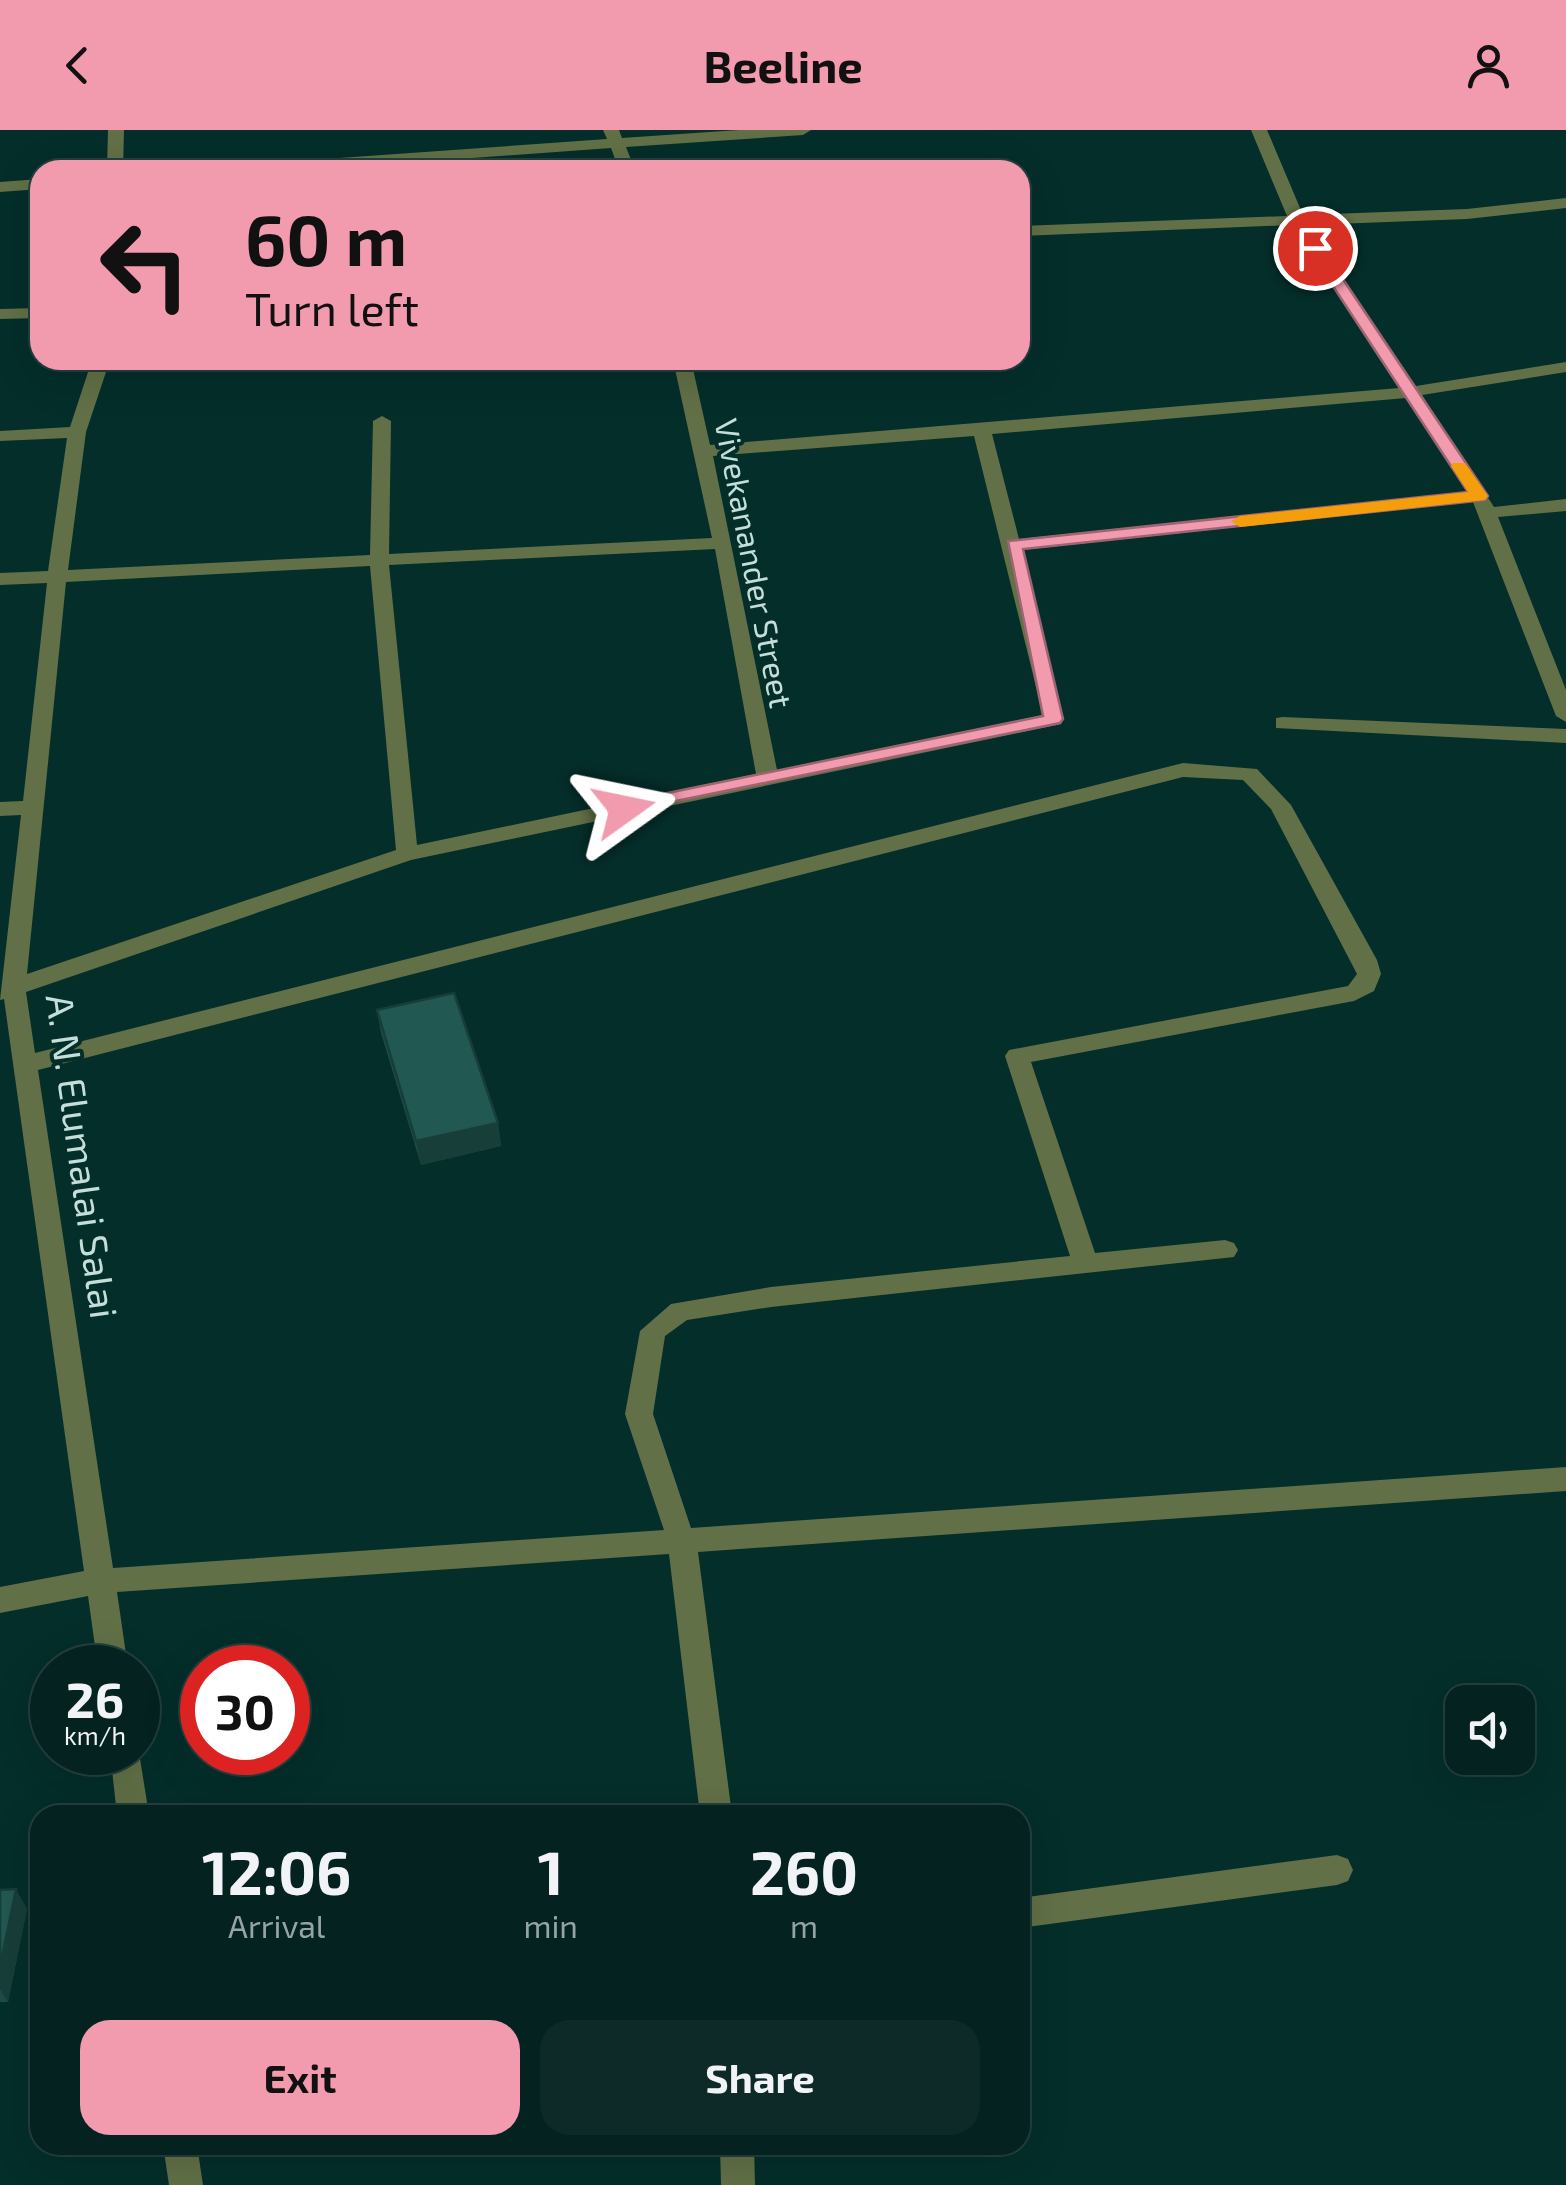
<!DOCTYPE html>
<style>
body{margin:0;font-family:"Exo 2",sans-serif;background:#0d2a29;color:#f1f3f6;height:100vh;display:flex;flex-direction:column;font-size:38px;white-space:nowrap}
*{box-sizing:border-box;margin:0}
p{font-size:32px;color:#97a4a5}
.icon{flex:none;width:55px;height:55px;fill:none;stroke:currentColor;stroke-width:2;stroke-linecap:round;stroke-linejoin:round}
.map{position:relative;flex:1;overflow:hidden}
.side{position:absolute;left:30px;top:1675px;width:1000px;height:350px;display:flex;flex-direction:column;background:#032220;border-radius:30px;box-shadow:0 10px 40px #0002,0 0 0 2px #243f3e}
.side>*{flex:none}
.top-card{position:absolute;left:30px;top:30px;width:1000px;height:210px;border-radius:30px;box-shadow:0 10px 40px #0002,0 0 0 2px #243f3e;background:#f29aae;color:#111;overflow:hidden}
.buttons{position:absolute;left:1445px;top:1555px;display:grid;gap:20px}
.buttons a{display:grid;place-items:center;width:90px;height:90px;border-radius:20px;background:#032220;box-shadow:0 10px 40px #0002,0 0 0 2px #243f3e;font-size:50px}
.speed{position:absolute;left:30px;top:1515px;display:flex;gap:20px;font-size:50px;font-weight:700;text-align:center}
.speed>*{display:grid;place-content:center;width:130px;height:130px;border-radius:50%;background:#032220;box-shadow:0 10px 40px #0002,0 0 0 2px #243f3e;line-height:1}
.speed small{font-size:25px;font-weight:400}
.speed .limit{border:15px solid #d22;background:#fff;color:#111}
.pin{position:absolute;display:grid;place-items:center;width:85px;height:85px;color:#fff;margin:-42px;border:5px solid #fff;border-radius:50%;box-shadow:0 2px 10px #0007}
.me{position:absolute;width:110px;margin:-55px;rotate:78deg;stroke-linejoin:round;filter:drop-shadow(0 0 8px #0008)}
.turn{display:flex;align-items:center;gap:35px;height:210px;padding:0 50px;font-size:45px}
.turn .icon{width:130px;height:130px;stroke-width:2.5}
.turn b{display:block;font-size:70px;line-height:85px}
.eta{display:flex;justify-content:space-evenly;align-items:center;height:170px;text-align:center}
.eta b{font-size:60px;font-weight:700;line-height:70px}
.primary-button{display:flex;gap:20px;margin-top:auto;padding:20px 50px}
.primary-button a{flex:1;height:115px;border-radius:30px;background:#f29aae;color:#111;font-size:40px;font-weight:700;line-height:115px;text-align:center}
.primary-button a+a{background:#0d2a29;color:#f1f3f6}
header{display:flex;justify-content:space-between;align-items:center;height:130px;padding:0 50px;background:#f29aae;color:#111;font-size:45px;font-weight:700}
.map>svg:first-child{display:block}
</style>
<header><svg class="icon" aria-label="back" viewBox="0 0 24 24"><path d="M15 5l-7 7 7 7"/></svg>Beeline<svg class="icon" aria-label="person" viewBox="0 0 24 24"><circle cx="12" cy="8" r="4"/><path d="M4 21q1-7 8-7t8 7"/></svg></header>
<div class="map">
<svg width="1566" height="2055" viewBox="0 0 1566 2055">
<rect width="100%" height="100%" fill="#042e2a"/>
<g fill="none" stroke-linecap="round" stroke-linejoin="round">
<g fill="#617047" fill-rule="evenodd">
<polygon points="108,0 124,0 123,40 107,40"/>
<polygon points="603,0 619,0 622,8 739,0 811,0 803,5 626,17 635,40 619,40 611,18 306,40 233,40 241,35 607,9"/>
<path d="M1251 0H1267L1303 85 1467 79 1566 68V78L1467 89 1308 95 1416 256 1566 232V242L1422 265 1494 377 1566 369V381L1498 387 1566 560V592L1556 586 1473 372 1021 420 1064 589 1061 594 411 730 26 862 35 923 1183 633 1257 639 1291 675 1377 830 1381 844 1374 861 1354 871 1031 932 1095 1123 1225 1110 1234 1113 1238 1120 1234 1127 771 1177 687 1190 665 1206 653 1284 691 1398 1566 1337V1361L698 1422 732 1685H700L669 1424 117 1462 128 1538H98L88 1466 0 1483V1457L84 1441 4 869 0 870 21 685 0 686V672L23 671 47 453 0 455V443L48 441 67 308 0 311V301L70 297 92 230H110L86 302 68 440 370 425 373 291 382 286 391 291 389 424 712 408 673 230H691L710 315 1399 258 1292 95 1020 106V96L1287 86ZM1406 268 1468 362 1019 409 992 304ZM974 306 1043 585 777 640 713 326ZM715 419 756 644 417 715 389 435ZM370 436 396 720 27 844 66 452ZM1183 647 1243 650 1271 679 1357 844 1348 856 1009 920 1005 926 1070 1126 771 1157 671 1174 640 1201 625 1284 664 1400 113 1438 38 940Z"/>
<polygon points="40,49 40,59 0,62 0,52"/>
<polygon points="40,178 40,188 0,189 0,179"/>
<polygon points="1283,587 1566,599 1566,613 1276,598 1276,588"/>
<polygon points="138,1616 149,1685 117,1685 110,1622 138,1622"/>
<polygon points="1337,1725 1348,1729 1353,1740 1348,1751 1337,1755 1020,1798 1020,1768"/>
<polygon points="163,2015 197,2015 203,2055 169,2055"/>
<polygon points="720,2015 754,2015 755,2055 721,2055"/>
</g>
</g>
<g fill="#1d4c47">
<polygon points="377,880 498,993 501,1016 421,1035 381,903"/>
<polygon points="0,1760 27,1779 8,1872 0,1872"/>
</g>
<g fill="#183e39">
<polygon points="498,993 501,1016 421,1035 416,1011"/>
<polygon points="16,1759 27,1779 8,1872 0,1859 0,1837"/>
</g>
<g fill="#225852" stroke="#183e39" stroke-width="2.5">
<polygon points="454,863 498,993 416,1011 377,880"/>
<polygon points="16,1759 0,1837 0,1760"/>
</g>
<polygon fill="#f29aae" stroke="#9d6471" stroke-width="2.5" points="1310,115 1322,118 1488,366 1485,370 1023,419 1063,589 1060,593 617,683 614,679 624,672 1043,586 1008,411 1468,362 1308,118"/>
<polygon fill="#f59e0b" points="1453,333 1465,333 1488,366 1485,370 1240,397 1231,391 1240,386 1468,362 1451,336"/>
<g text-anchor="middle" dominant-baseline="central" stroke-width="8" stroke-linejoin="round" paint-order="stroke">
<g font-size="32" fill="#c4deda" stroke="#042e2a">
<text transform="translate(755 433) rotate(79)">Vivekanander Street</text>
</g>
<g font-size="38" fill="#c4deda" stroke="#042e2a">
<text transform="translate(83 1026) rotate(82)">A. N. Elumalai Salai</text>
</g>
</g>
</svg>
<div class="buttons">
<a><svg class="icon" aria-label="sound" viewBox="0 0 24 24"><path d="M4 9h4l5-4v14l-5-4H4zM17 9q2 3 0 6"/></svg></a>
</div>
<div class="speed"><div>26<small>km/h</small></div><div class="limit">30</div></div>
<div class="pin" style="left:1315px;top:118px;background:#d93025"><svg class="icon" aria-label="arrive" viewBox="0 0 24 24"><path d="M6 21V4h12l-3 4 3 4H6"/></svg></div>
<svg class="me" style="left:624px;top:679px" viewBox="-20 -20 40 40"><path d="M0-17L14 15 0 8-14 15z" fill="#f29aae" stroke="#fff" stroke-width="4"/></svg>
<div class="top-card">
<div class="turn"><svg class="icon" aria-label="left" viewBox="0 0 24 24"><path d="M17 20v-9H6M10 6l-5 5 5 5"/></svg><div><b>60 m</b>Turn left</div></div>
</div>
<section class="side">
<div class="eta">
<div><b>12:06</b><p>Arrival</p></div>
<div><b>1</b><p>min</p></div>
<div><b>260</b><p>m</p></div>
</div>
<div class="primary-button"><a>Exit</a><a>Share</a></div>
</section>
</div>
